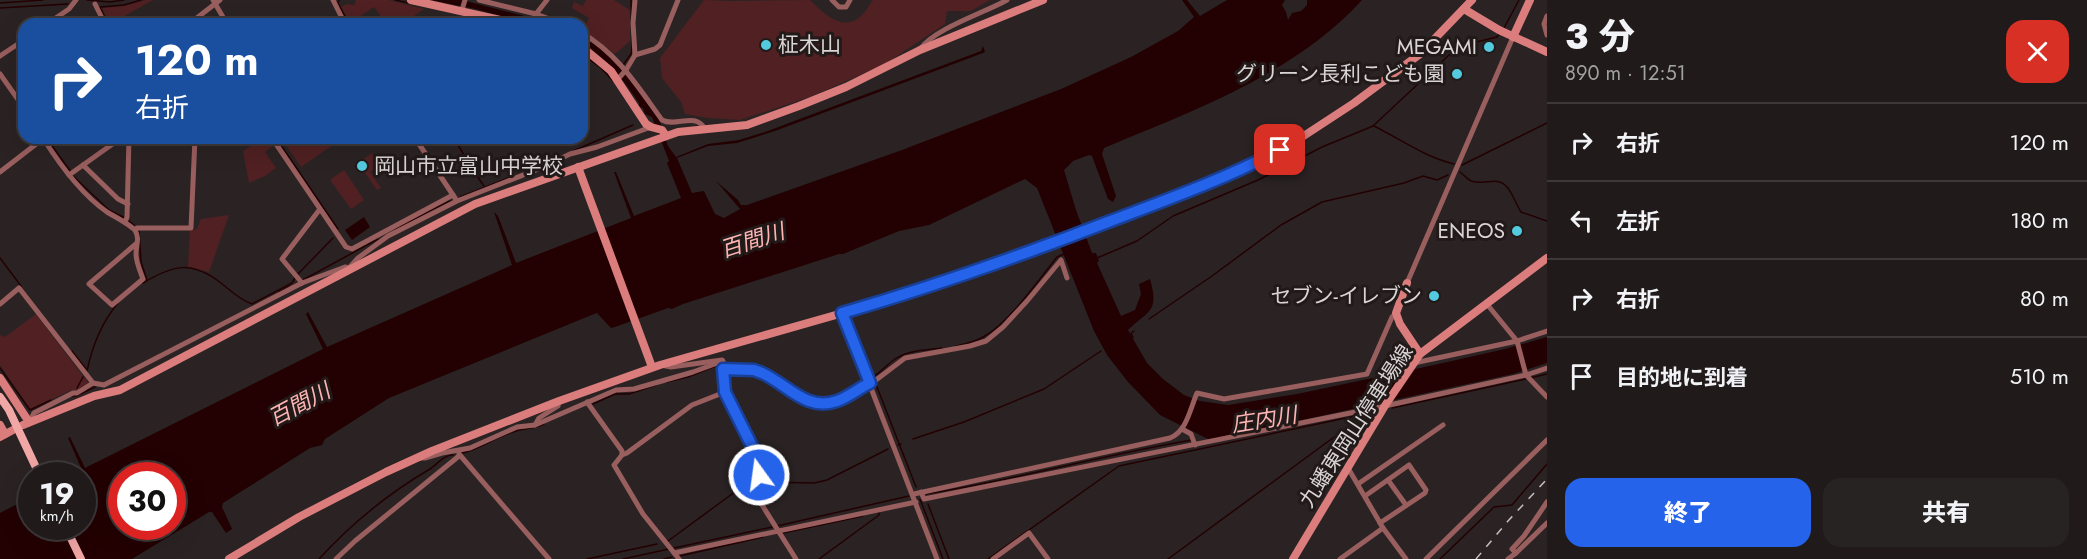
<!DOCTYPE html>
<html lang="ja">
<meta charset="utf-8">
<style>
body{margin:0;font-family:Jost,"Noto Sans JP",sans-serif;background:#282323;color:#f1f3f6;height:100vh;display:flex;flex-direction:column;font-size:22px;white-space:nowrap}
*{box-sizing:border-box;margin:0}
p{font-size:20px;color:#a2a1a2}
.icon{flex:none;width:33px;height:33px;fill:none;stroke:currentColor;stroke-width:2;stroke-linecap:round;stroke-linejoin:round}
.map{position:relative;flex:1;overflow:hidden}
.panel{display:flex;flex-direction:column;background:#201a1a;width:540px}
.panel>*{flex:none}
.guide{position:absolute;left:18px;top:18px;width:570px;height:126px;border-radius:18px;box-shadow:0 6px 24px #0002,0 0 0 2px #3d3839;background:#1a4fa0;color:#fff;overflow:hidden}
.speed{position:absolute;left:18px;top:462px;display:flex;gap:12px;font-size:30px;font-weight:700;text-align:center}
.speed>*{display:grid;place-content:center;width:78px;height:78px;border-radius:50%;background:#201a1a;box-shadow:0 6px 24px #0002,0 0 0 2px #3d3839;line-height:1}
.speed small{font-size:15px;font-weight:400}
.speed .limit{border:9px solid #d22;background:#fff;color:#111}
.pin{position:absolute;display:grid;place-items:center;width:51px;height:51px;color:#fff;margin:-26px;border-radius:12px;box-shadow:0 3px 9px #0006}
.me{position:absolute;width:66px;margin:-33px;rotate:346deg;stroke-linejoin:round;filter:drop-shadow(0 0 4px #0008)}
.turn{display:flex;align-items:center;gap:21px;height:126px;padding:0 18px;font-size:27px}
.turn .icon{width:78px;height:78px;stroke-width:2.5}
.turn b{display:block;font-size:42px;line-height:51px}
.round{display:grid;place-items:center;flex:none;width:63px;height:63px;border-radius:18px;background:#282323}
.overview{display:flex;align-items:center;justify-content:space-between;height:102px;padding:0 18px}
h1{font-size:36px;font-weight:800;line-height:45px}
.button{display:flex;gap:12px;margin-top:auto;padding:12px 18px}
.button a{flex:1;height:69px;border-radius:18px;background:#2563eb;color:#fff;font-size:24px;font-weight:800;line-height:69px;text-align:center}
.button a+a{background:#282323;color:#f1f3f6}
ul{padding:0;list-style:none}
li{display:flex;align-items:center;gap:18px;height:78px;padding:0 18px;border-top:2px solid #3d3839}
li div{flex:1}
li b{display:block;font-size:22px}
li em{font-style:normal}
main{display:flex;flex:1;min-height:0}
.map>svg:first-child{display:block}
</style>
<main>
<div class="map">
<svg width="1547" height="559" viewBox="0 0 1547 559">
<rect width="100%" height="100%" fill="#2b2323"/>
<g fill="#502022">
<polygon points="146,0 153,0 110,24 102,8 124,6"/>
<polygon points="356,0 388,0 424,9 403,24 387,24 374,7 350,23 341,7 347,4 354,5"/>
<polygon points="586,0 614,0 630,10 630,41 615,54 596,39 582,31 589,18 572,8 574,2 583,6"/>
<path d="M704 0 731 1 810 0C823 13 843 33 861 16 866 12 869 5 873 0H990L971 11H947L945 24 885 64 810 97 740 120 707 118 685 114 681 102 662 78 660 58Z"/>
<polygon points="263,138 269,138 274,145 265,152 276,168 265,176 249,183 243,151"/>
<polygon points="281,138 343,138 301,167"/>
<polygon points="372,153 380,165 370,172 381,188 377,190 358,163"/>
<polygon points="344,170 364,200 351,209 330,180"/>
<polygon points="229,215 209,272 188,267 190,230 197,229 201,219"/>
<polygon points="36,314 89,384 77,391 72,390 30,409 0,365 0,335 5,337"/>
</g>
<g fill="#230002" fill-rule="evenodd">
<polygon points="430,0 462,0 555,24 525,23 476,9"/>
<path d="M1182 0H1187L1200 16 1227 0H1285L1282 5 1286 12 1288 20 1292 13 1301 11 1307 5V0H1362C1295 74 1194 110 1104 148L1102 154 1116 196 1113 202 1108 199 1092 156 1089 155 1073 161 1064 170 1076 210 1092 253H1096L1099 261 1097 263 1121 316 1135 310 1141 294 1139 284 1150 279C1160 313 1147 311 1128 330L1147 363 1163 379 1184 395 1200 401 1228 405 1297 394 1434 365 1505 349 1547 337V363L1513 374 1210 440 1160 415 1128 382 1107 355 1094 331 1037 188 1025 179 929 225 899 231 843 254H839L683 304 672 309 668 308 615 327 611 328 597 313 594 314 389 398 325 439 322 445 310 448 223 503 222 507 232 529 226 533 212 512H209L132 559H0V513L31 497 32 526H82V476L72 475 82 470 68 438 70 437 85 468 323 349 306 314 308 312 327 347 512 265 494 212 498 216 516 263 631 218 614 172H616L634 216 681 198 667 163 669 161 652 117 645 114 643 108 639 106V103C623 79 607 58 582 43V36L603 50 623 69 659 119 668 146 676 157 708 144 739 140 765 132 981 51 983 46 985 52 983 53 775 131 737 143 708 146 677 158 692 193 704 191 715 214 724 218 740 209 716 181 738 200 741 205H747L902 150 1061 89 1131 57 1178 31 1194 17ZM122 476H172V526H122Z"/>
<polygon points="364,217 370,227 352,240 345,230"/>
</g>
<g fill="none" stroke-linecap="round" stroke-linejoin="round">
<g stroke="#230002" stroke-width="1.5">
<polyline points="87,0 110,2 124,0"/>
<polyline points="339,0 338,3 349,24"/>
<polyline points="395,0 409,3"/>
<polyline points="0,3 43,0"/>
<polyline points="0,8 68,4"/>
<polyline points="105,18 100,7 124,5 141,0"/>
<polyline points="222,21 223,24"/>
<polyline points="1504,28 1519,0"/>
<polyline points="582,54 601,68 613,81"/>
<polyline points="623,65 631,54 632,48 631,0"/>
<path d="M1374 126C1400 139 1425 157 1454 164"/>
<polyline points="276,138 338,229"/>
<polyline points="454,138 474,172 484,186"/>
<polyline points="48,140 70,171"/>
<polyline points="573,151 633,125"/>
<polyline points="1462,165 1547,123"/>
<path d="M1460 172C1464 175 1467 179 1471 181 1484 186 1497 175 1507 187 1513 194 1516 204 1521 212L1547 221"/>
<polyline points="73,176 109,210 125,218"/>
<polyline points="460,197 513,176"/>
<polyline points="129,221 134,225"/>
<polyline points="395,229 450,201"/>
<polyline points="139,231 141,262 147,280"/>
<polyline points="0,258 21,286"/>
<polyline points="1097,258 1137,241 1173,216 1258,180 1322,147 1373,126 1449,55 1472,43 1497,37 1499,34"/>
<polyline points="298,274 333,238"/>
<polyline points="303,280 378,239"/>
<path d="M143 283C173 265 191 260 221 283 231 291 240 300 252 304L292 283 295 278"/>
<polyline points="279,292 289,287"/>
<polyline points="1149,319 1212,276 1281,225 1322,202 1404,183 1423,176 1437,180 1448,175"/>
<polyline points="1131,339 1133,337 1131,333 1134,331"/>
<path d="M956 346C965 344 975 342 983 337 1009 323 1038 281 1057 257L1064 254"/>
<polyline points="72,351 86,369"/>
<polyline points="727,365 746,367"/>
<polyline points="0,368 30,410 51,400"/>
<polyline points="760,369 773,375 797,392"/>
<path d="M87 371C92 347 102 322 118 303"/>
<path d="M871 378C881 373 886 365 895 359 909 350 926 350 942 348"/>
<polyline points="1530,378 1547,374"/>
<polyline points="667,382 688,377 716,366"/>
<polyline points="875,382 916,487"/>
<polyline points="77,388 83,377"/>
<path d="M803 395C829 403 842 392 864 381"/>
<polyline points="71,396 76,396 95,387"/>
<polyline points="593,404 615,394 629,394 656,385"/>
<polyline points="1392,408 1526,379"/>
<polyline points="913,439 964,422 1044,389 1101,351"/>
<polyline points="898,445 901,444"/>
<path d="M463 453C482 448 497 436 516 431 526 428 534 429 544 424"/>
<polyline points="765,482 814,483 827,480 888,449"/>
<path d="M926 494C1015 480 1102 455 1192 440"/>
<polyline points="920,499 943,559"/>
<polyline points="928,504 949,559"/>
<polyline points="777,526 909,496"/>
<polyline points="783,533 863,516"/>
<polyline points="668,541 732,494 753,484"/>
<polyline points="674,548 772,527"/>
<polyline points="680,556 763,537"/>
<path d="M319 559C351 524 389 493 430 469 438 464 443 455 453 455"/>
<polyline points="587,559 657,544"/>
<polyline points="623,559 669,549"/>
<polyline points="664,559 672,557"/>
<polyline points="819,559 879,515 879,513"/>
<polyline points="988,559 1119,466 1365,414"/>
<polyline points="1168,559 1356,421 1361,416"/>
<polyline points="1440,559 1494,507 1512,505 1547,464"/>
</g>
<g stroke="#995e5e" stroke-width="5">
<polyline points="213,0 227,24"/>
<polyline points="333,0 345,24"/>
<polyline points="479,0 536,14 563,24"/>
<polyline points="832,0 839,7 846,7 850,0"/>
<polyline points="95,4 105,24"/>
<polyline points="462,10 465,0"/>
<polyline points="1547,16 1544,24 1547,35"/>
<polyline points="47,24 69,9 76,0"/>
<polyline points="189,24 220,0"/>
<polyline points="534,24 536,14 547,0"/>
<path d="M582 33C618 54 638 87 662 120 676 128 695 111 705 129"/>
<path d="M921 48C936 28 984 13 1007 0"/>
<polyline points="635,55 655,49 660,45 678,0"/>
<polyline points="0,56 24,40"/>
<polyline points="0,74 24,108"/>
<polyline points="618,79 626,70 635,55 633,23 635,0"/>
<path d="M43 138C60 165 81 194 107 212 117 218 126 222 135 230L137 228H191L195 138"/>
<polyline points="272,138 346,247 352,249 453,195"/>
<polyline points="415,138 455,198"/>
<polyline points="83,165 118,199 128,204"/>
<polyline points="0,172 44,138"/>
<polyline points="69,175 121,138"/>
<polyline points="125,222 127,217 129,138"/>
<path d="M135 230C140 239 136 245 136 254 136 262 140 271 143 279L112 305 89 284 137 243"/>
<polyline points="302,283 282,259 320,209"/>
<polyline points="1407,283 1513,37"/>
<polyline points="1486,303 1517,341 1526,375 1547,397"/>
<polyline points="0,304 19,288 93,383"/>
<polyline points="842,313 937,559"/>
<polyline points="1414,363 1517,341 1547,331"/>
<polyline points="661,365 671,367 722,360 725,392 761,465 754,491 757,497 796,559"/>
<polyline points="723,369 754,370 762,373 807,401 826,403 836,401 876,380 905,358 970,346 986,341 1003,327 1027,301 1061,260 1067,278"/>
<polyline points="587,402 622,451 622,455 614,465 643,514 679,559"/>
<polyline points="29,422 34,413 73,393 77,393 93,383 104,385 302,283 345,267 349,268 358,258 388,236 457,201 541,168 570,154 597,147 651,127"/>
<polyline points="535,425 539,418 558,406 559,401"/>
<polyline points="1182,429 1191,434 1195,445"/>
<polyline points="459,454 549,559"/>
<polyline points="622,455 627,453 692,405 725,392"/>
<polyline points="418,458 425,458 442,453 470,448 517,427 535,425 616,390 634,389 693,372 723,361"/>
<polyline points="1348,468 1383,528 1406,559"/>
<polyline points="1388,480 1406,505"/>
<polyline points="1358,484 1443,425"/>
<polyline points="921,492 924,499 1385,406 1526,375 1547,368"/>
<path d="M914 494 1170 438C1187 431 1190 409 1197 393L1224 399 1367 374 1392 317 1396 313"/>
<polyline points="1365,496 1409,465 1426,490 1425,493 1380,523"/>
<polyline points="674,553 916,502"/>
<polyline points="1516,553 1547,523"/>
<polyline points="336,559 355,541 459,456"/>
<polyline points="993,559 1029,533 1048,559"/>
<polyline points="1340,559 1383,528"/>
<polyline points="1426,559 1547,440"/>
<polyline points="1508,559 1516,553 1512,549 1524,536 1547,502"/>
</g>
<g stroke="#db7d7d" stroke-width="8">
<polyline points="411,0 518,24"/>
<polyline points="1464,9 1499,30 1547,52"/>
<polyline points="1513,37 1530,0"/>
<polyline points="582,47 611,71 646,124 651,127 662,130 666,136"/>
<polyline points="578,167 652,367"/>
<polyline points="1407,283 1396,313 1400,324 1420,354"/>
<polyline points="0,378 29,422"/>
<polyline points="0,425 5,434"/>
<polyline points="23,425 94,396 120,390 475,204 678,132 747,125 799,106 846,87 920,50 1043,0"/>
<polyline points="0,437 13,430"/>
<polyline points="229,559 299,517 386,472 432,451 559,401 660,365 885,301 973,272 1213,182 1296,141 1354,103 1420,54 1472,0"/>
<polyline points="1293,559 1386,404 1420,354 1547,258"/>
</g>
<g stroke="#f1a7a6" stroke-width="8">
<polyline points="0,397 9,410 40,476"/>
<polyline points="65,526 81,559"/>
</g>
<polyline stroke="#c5bfbf" stroke-width="1.5" stroke-dasharray="8 8" stroke-linecap="butt" points="1476,559 1508,521 1547,479"/>
</g>
<g fill="none" stroke-linecap="round" stroke-linejoin="round">
<defs>
<path id="route" d="M759 475 760 465 757 456 725 392 723 369 754 370 762 373C787 384 806 412 837 401 849 397 859 388 870 383L842 313C932 287 1020 256 1108 222 1166 200 1225 179 1280 150"/>
</defs>
<use href="#route" stroke="#184099" stroke-width="15"/>
<use href="#route" stroke="#2563eb" stroke-width="10"/>
</g>
<g fill="#54cade" stroke="#221a19" stroke-width="2">
<circle cx="766" cy="45" r="6"/>
<circle cx="1489" cy="47" r="6"/>
<circle cx="1457" cy="74" r="6"/>
<circle cx="362" cy="166" r="6"/>
<circle cx="1517" cy="231" r="6"/>
<circle cx="1434" cy="296" r="6"/>
</g>
<g text-anchor="middle" dominant-baseline="central" stroke-width="6" stroke-linejoin="round" paint-order="stroke">
<g font-size="21" fill="#dad5d5" stroke="#221a19" text-anchor="end">
<text x="778" y="45" text-anchor="start">柾木山</text>
<text x="1477" y="47">MEGAMI</text>
<text x="1445" y="74">グリーン長利こども園</text>
<text x="374" y="166" text-anchor="start">岡山市立富山中学校</text>
<text x="1505" y="231">ENEOS</text>
<text x="1422" y="296">セブン-イレブン</text>
</g>
<g font-size="21" fill="#dad5d5" stroke="#221a19">
<text transform="translate(1356 426) rotate(-57)">九蟠東岡山停車場線</text>
</g>
<g font-size="22" font-style="italic" fill="#fdb4b3" stroke="#221a19">
<text transform="translate(752 240) rotate(-18)">百間川</text>
<text transform="translate(299 404) rotate(-28)">百間川</text>
<text transform="translate(1264 419) rotate(-9)">庄内川</text>
</g>
</g>
</svg>
<div class="speed"><div>19<small>km/h</small></div><div class="limit">30</div></div>
<div class="pin" style="left:1280px;top:150px;background:#d93025"><svg class="icon" aria-label="arrive" viewBox="0 0 24 24"><path d="M6 21V4h12l-3 4 3 4H6"/></svg></div>
<svg class="me" style="left:759px;top:475px" viewBox="-20 -20 40 40"><circle r="17" fill="#2563eb" stroke="#fff" stroke-width="3"/><path d="M0-11L8 9 0 5-8 9z" fill="#fff"/></svg>
<div class="guide">
<div class="turn"><svg class="icon" aria-label="right" viewBox="0 0 24 24"><path d="M7 20v-9h11M14 6l5 5-5 5"/></svg><div><b>120 m</b>右折</div></div>
</div>
</div>
<section class="panel">
<div class="overview"><div><h1>3 分</h1><p>890 m · 12:51</p></div><a class="round" style="background:#d93025;color:#fff"><svg class="icon" aria-label="close" viewBox="0 0 24 24"><path d="M6 6l12 12M18 6L6 18"/></svg></a></div>
<ul>
<li><svg class="icon" aria-label="right" viewBox="0 0 24 24"><path d="M7 20v-9h11M14 6l5 5-5 5"/></svg><div><b>右折</b></div><em>120 m</em></li>
<li><svg class="icon" aria-label="left" viewBox="0 0 24 24"><path d="M17 20v-9H6M10 6l-5 5 5 5"/></svg><div><b>左折</b></div><em>180 m</em></li>
<li><svg class="icon" aria-label="right" viewBox="0 0 24 24"><path d="M7 20v-9h11M14 6l5 5-5 5"/></svg><div><b>右折</b></div><em>80 m</em></li>
<li><svg class="icon" aria-label="arrive" viewBox="0 0 24 24"><path d="M6 21V4h12l-3 4 3 4H6"/></svg><div><b>目的地に到着</b></div><em>510 m</em></li>
</ul>
<div class="button"><a>終了</a><a>共有</a></div>
</section>
</main>
